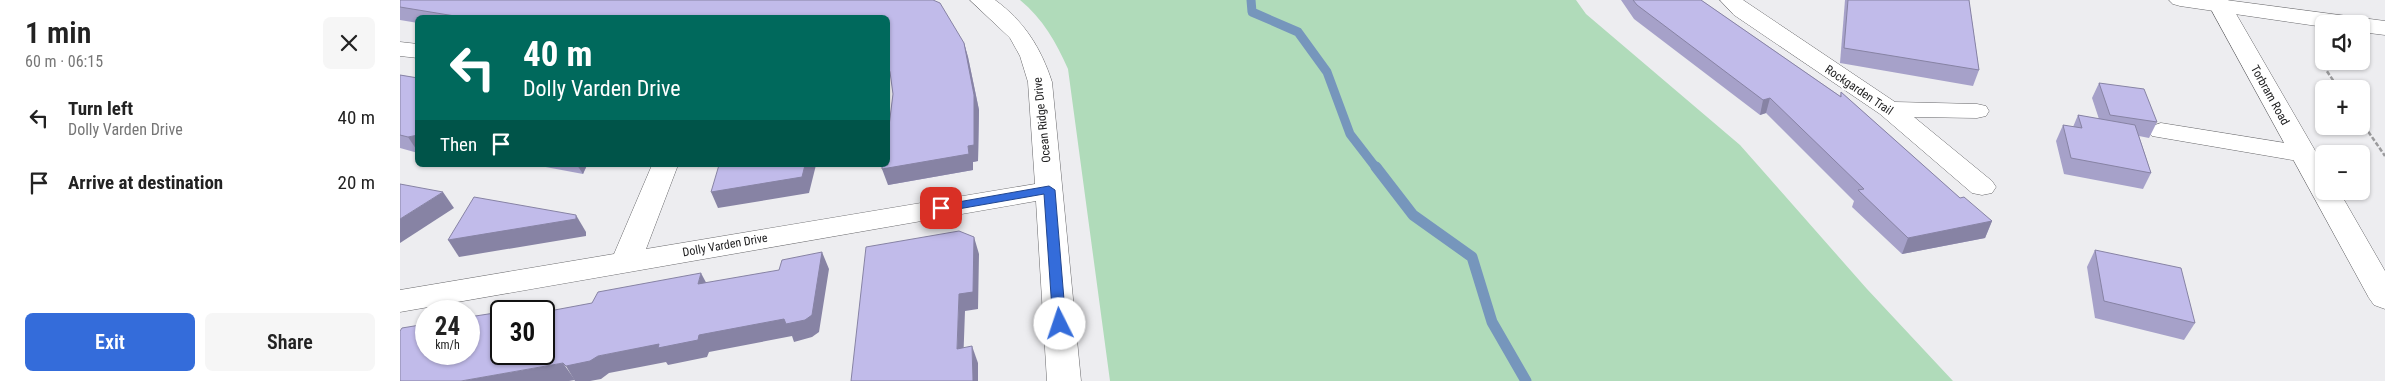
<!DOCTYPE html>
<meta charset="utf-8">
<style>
body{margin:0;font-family:"Roboto Condensed",sans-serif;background:#f6f6f6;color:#222;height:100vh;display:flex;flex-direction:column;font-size:19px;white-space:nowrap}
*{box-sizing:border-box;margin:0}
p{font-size:16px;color:#767676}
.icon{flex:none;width:28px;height:28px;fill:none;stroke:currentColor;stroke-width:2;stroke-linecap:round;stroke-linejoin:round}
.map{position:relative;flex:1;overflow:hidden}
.details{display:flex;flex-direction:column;background:#fff;width:400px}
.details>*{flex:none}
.top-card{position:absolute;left:15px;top:15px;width:475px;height:152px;border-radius:8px;box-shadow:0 1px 4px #0004;background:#00695c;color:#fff;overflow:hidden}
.controls{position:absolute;left:1915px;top:15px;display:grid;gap:10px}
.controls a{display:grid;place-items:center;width:55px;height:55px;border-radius:8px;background:#fff;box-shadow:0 1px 4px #0004;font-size:25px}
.speed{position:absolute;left:15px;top:300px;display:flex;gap:10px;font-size:25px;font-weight:700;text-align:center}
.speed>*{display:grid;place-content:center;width:65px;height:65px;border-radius:50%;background:#fff;box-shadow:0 1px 4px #0004;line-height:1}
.speed small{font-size:12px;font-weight:400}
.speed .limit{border:2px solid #111;border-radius:8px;background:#fff;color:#111}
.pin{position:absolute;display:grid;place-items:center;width:42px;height:42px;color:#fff;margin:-21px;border-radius:10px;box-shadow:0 2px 8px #0006}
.me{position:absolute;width:55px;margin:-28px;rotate:356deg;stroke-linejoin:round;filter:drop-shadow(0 0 4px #0008)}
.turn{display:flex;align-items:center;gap:18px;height:105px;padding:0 25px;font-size:22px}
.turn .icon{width:65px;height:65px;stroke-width:2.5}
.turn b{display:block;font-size:35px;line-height:42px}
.then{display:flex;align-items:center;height:48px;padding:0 25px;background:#0003;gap:10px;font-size:19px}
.round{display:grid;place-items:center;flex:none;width:52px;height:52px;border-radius:8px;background:#f6f6f6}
.summary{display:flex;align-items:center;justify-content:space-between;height:85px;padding:0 25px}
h1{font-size:30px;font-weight:600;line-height:38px}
.cta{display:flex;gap:10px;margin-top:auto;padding:10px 25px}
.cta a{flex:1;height:58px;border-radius:8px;background:#346cda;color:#fff;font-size:20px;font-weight:600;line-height:58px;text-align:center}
.cta a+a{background:#f6f6f6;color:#222}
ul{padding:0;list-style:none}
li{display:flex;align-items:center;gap:15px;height:65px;padding:0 25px}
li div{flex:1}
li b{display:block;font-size:19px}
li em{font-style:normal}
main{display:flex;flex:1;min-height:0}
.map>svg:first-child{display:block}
</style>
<main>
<section class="details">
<div class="summary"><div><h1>1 min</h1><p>60 m · 06:15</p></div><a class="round"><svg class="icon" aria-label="close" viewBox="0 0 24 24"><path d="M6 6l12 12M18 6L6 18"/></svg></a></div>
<ul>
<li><svg class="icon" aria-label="left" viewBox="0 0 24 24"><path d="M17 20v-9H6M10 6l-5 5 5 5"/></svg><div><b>Turn left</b><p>Dolly Varden Drive</p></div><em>40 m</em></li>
<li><svg class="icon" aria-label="arrive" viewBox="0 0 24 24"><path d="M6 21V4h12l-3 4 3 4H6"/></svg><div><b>Arrive at destination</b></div><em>20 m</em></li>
</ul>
<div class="cta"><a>Exit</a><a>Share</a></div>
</section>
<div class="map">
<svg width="1985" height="381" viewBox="0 0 1985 381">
<rect width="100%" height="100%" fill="#ededf0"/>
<path fill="#b0dbba" d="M620 0H1176L1186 14 1340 145 1467 289 1553 381H710L668 69C656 42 643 19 620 0Z"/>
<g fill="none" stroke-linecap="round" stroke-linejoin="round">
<polyline stroke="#7696bc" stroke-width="9" points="851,0 852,12 898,32 927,72 950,134 977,169"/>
<polyline stroke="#7696bc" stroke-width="11" points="976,167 1013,215 1072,257 1092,322 1126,381"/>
<defs>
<g id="minor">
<path d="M570 0H595C624 21 641 48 652 82L681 381H647L636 201 0 312V290L214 254 252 165H278L246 249 635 184 628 82 620 56 610 38Z"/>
<polygon points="1320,0 1343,0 1495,102 1577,104 1586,106 1589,111 1586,116 1577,118 1514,117 1592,181 1596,187 1592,193 1582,195 1572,193 1480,114 1334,15"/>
<polygon points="1769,0 1826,0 1985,21 1985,35 1961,32 1961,24 1924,24 1924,27 1780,6 1773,4"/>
<polygon points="0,42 18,44 18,58 0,56"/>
<polygon points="1761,123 1904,146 1913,148 1917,154 1913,160 1904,162 1752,136 1748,131 1752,126"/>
</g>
<polygon id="major" points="1806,0 1828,0 1924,166 1924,191 1939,191 1985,271 1985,309 1974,305 1969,298"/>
</defs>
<use href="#minor" stroke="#68686b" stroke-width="1"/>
<use href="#major" stroke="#68686b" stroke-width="1"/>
<g stroke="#9b9b9d" stroke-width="2.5" stroke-dasharray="4.5 2" stroke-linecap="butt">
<polyline points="1924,50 1918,58 1939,89"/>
<polyline points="1961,121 1985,156"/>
</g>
<use href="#minor" fill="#fff" fill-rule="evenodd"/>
<use href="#major" fill="#fff" fill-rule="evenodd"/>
</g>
<g fill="#a6a1c9">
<polygon points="0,0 533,0 564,43 568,57 579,110 578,161 573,162 573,170 488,185 488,134 493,94 491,78 488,71 488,18 18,18 18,23 0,20"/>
<polygon points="1221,0 1301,0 1440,96 1441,92 1560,198 1592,221 1585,238 1502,254 1452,207 1454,201 1366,113 1360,115 1234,19"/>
<polygon points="1445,0 1569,0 1579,70 1573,86 1440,63"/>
<polygon points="0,75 18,78 18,153 0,148"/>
<polygon points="1699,83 1757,122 1749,138 1739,136 1751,173 1743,189 1664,174 1656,141 1663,125 1673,127 1678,115 1699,119 1692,98"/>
<polygon points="135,165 187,165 183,174"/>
<polygon points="1695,250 1795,323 1784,340 1695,318 1687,267"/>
</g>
<g fill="#8783a4">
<polygon points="564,43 568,57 579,110 578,161 573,162 573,170 488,185 482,169 568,146"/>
<polygon points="1370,98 1366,113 1360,115 1363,100"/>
<polygon points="18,135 18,152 8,137"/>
<polygon points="177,165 187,165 183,174"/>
<polygon points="405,165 416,165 409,193 318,208 311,192"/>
<polygon points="43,192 54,208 0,243 0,219"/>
<polygon points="176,215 186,232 186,236 59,257 48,240"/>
<polygon points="1592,221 1585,238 1502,254 1508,238"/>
<polygon points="574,237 579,254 578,309 565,311 563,366 557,349 559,294"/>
<polygon points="422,252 429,269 419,332 412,337 394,342 392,336 309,352 307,357 268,365 266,362 209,373 201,379 190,381 175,381 166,366 198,356 299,335"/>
<polygon points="301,273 310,290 298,284"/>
<polygon points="572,346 578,363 578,381 573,381"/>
<polygon points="163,363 175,380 169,381 61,381"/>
</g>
<g fill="#c1bbea" stroke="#8783a4">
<polygon points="0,0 533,0 540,3 564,43 574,95 574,145 568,146 569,154 482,169 482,165 488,165 488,134 493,94 490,72 488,66 488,18 67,18 0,7"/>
<polygon points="1233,0 1301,0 1441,97 1441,92 1560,198 1564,197 1592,221 1508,238 1458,190 1464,189 1370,98 1363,100 1237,5"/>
<polygon points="1448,0 1569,0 1579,70 1444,48"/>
<polygon points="0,75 18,78 18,135 8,137 0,135"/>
<polygon points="1699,83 1744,89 1757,122 1710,115"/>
<polygon points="1678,115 1735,125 1751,173 1671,158 1663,125 1682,128"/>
<polygon points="319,165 405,165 402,177 311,192"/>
<polygon points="0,184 43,192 0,219"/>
<polygon points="74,197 176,215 176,219 48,240"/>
<polygon points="559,231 574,237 573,292 559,294 557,349 572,346 573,381 451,381 466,247"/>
<polygon points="1695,250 1781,268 1795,323 1704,301"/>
<polygon points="422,252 412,315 405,320 386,324 384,319 299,335 298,340 258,348 259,344 198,356 190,361 166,366 163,363 61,381 0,381 0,331 2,328 26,324 26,354 69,354 69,317 101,312 101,354 144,354 144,312 192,303 198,292 301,273 298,284 379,270 382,260"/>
</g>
<polygon fill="#346cda" stroke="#22468e" points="649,186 655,190 666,324 660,328 653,324 644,194 541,212 535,208 541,205"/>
<g text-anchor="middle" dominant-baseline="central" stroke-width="4.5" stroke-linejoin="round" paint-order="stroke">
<g font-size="12" fill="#212122" stroke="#fff">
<text transform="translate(1459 90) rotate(34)">Rockgarden Trail</text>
<text transform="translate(1870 95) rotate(61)">Torbram Road</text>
<text transform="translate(642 120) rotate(-96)">Ocean Ridge Drive</text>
<text transform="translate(325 245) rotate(-10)">Dolly Varden Drive</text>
</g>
</g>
</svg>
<div class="controls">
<a><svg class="icon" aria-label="sound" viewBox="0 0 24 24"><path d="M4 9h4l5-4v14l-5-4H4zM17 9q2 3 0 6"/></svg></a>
<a>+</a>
<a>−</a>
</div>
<div class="speed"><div>24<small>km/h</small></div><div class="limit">30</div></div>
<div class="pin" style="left:541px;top:208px;background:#d93025"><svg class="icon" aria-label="arrive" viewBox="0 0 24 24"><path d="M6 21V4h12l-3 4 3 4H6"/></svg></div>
<svg class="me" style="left:660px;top:324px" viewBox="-20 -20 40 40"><circle r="19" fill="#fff"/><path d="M0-13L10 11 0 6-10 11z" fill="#346cda"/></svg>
<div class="top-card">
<div class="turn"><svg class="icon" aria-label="left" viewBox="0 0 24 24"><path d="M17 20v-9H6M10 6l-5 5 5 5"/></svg><div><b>40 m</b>Dolly Varden Drive</div></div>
<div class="then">Then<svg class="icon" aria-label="arrive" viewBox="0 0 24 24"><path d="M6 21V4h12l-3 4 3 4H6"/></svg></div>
</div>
</div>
</main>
